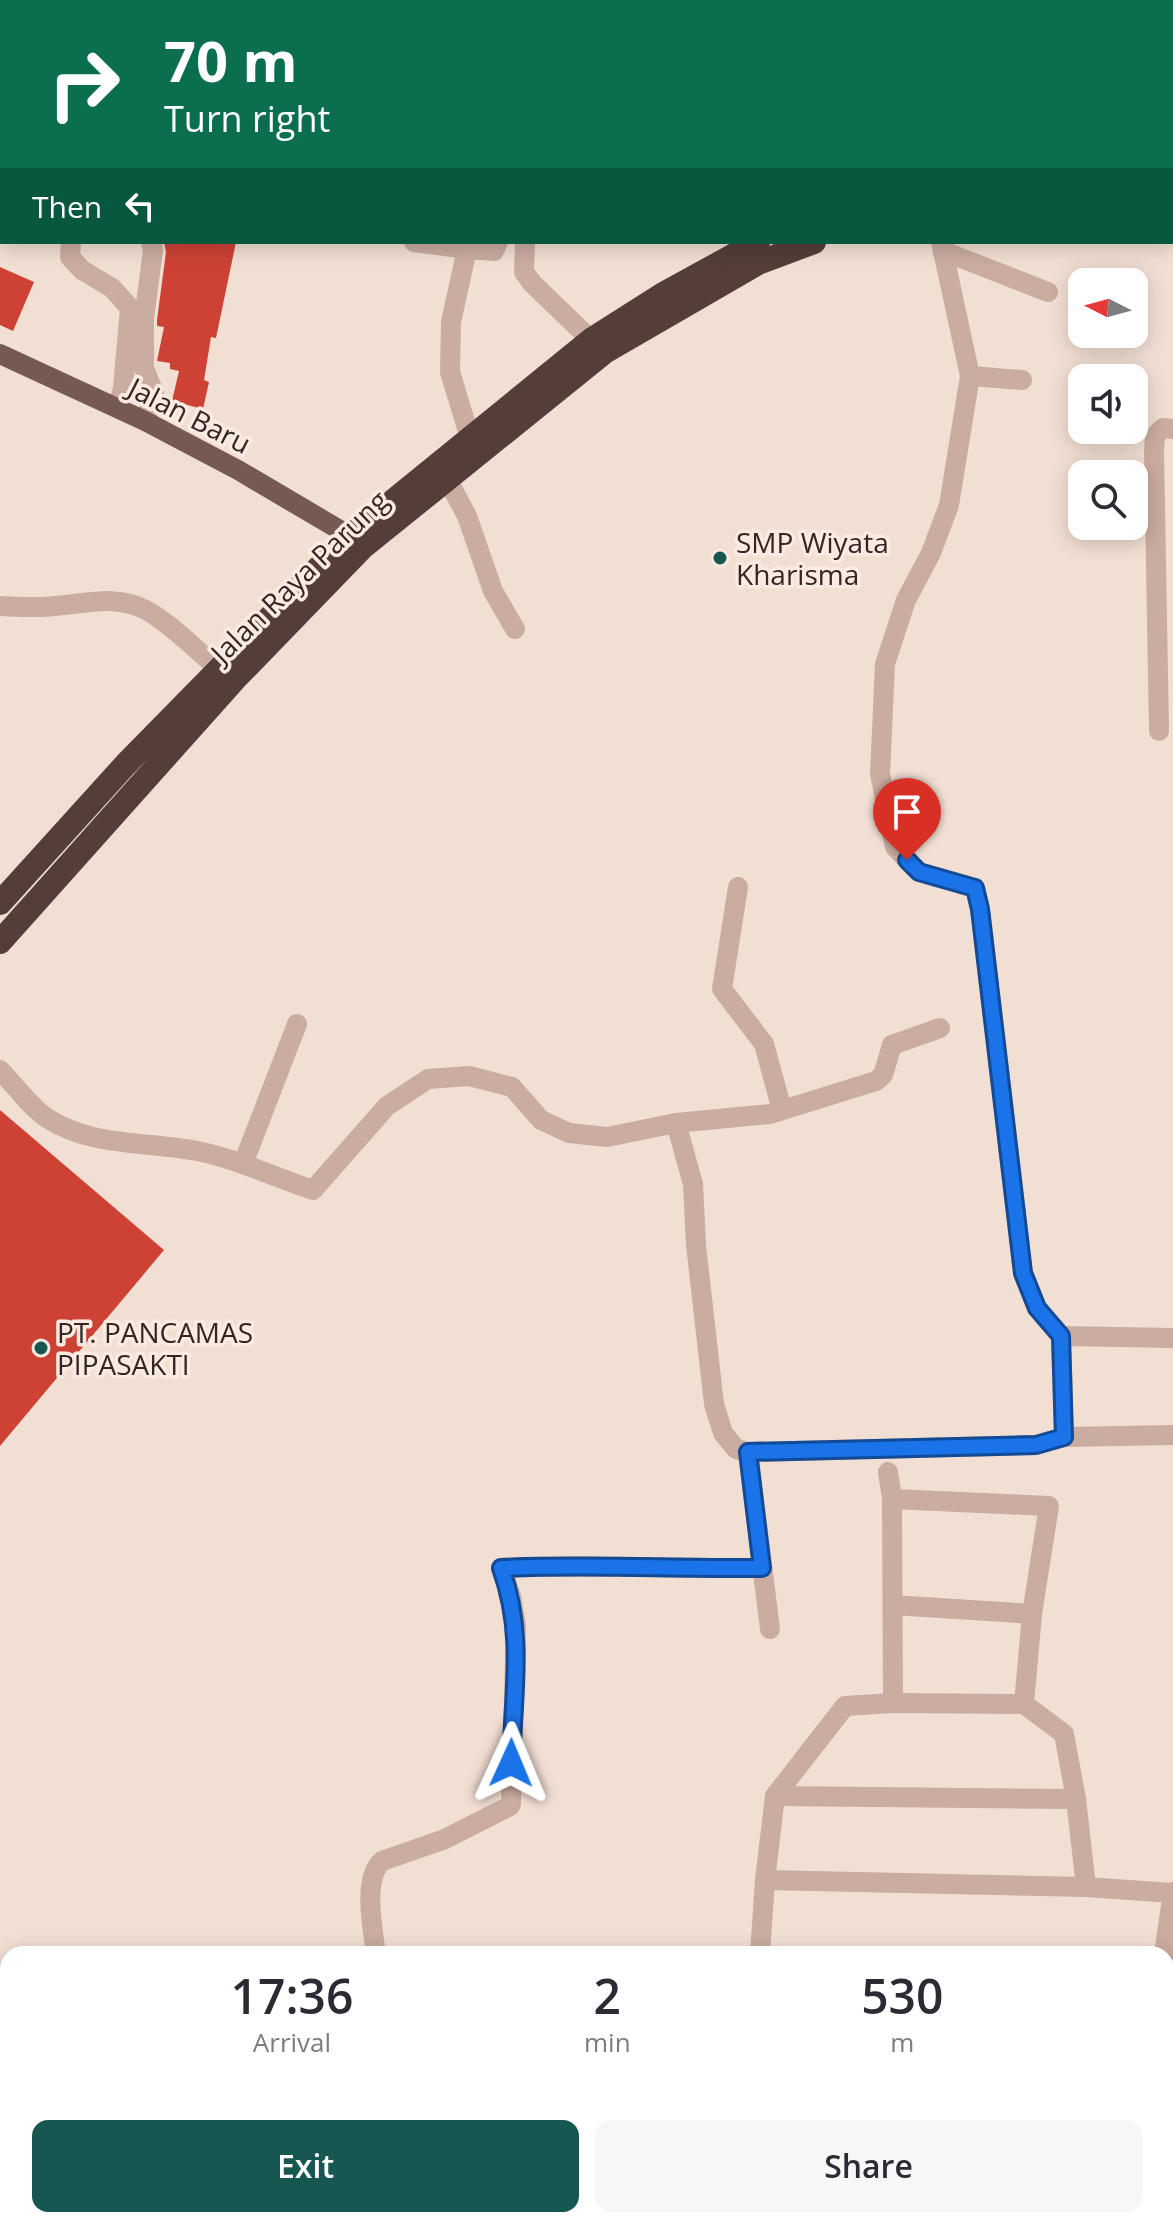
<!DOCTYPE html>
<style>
body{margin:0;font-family:"Open Sans",sans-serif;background:#f7f7f7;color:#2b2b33;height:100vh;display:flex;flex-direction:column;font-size:30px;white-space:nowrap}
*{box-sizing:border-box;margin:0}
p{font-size:26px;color:#7c7c81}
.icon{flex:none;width:44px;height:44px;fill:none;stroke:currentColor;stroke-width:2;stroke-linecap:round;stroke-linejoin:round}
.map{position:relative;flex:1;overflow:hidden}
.drawer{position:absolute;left:0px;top:1946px;width:1174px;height:282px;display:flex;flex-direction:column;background:#fff;border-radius:24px 24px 0 0;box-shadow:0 4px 20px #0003}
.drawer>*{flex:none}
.top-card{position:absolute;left:0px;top:0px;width:1174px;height:244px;box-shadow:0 4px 20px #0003;background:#0b6e4f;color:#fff;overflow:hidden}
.needle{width:52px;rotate:276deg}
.buttons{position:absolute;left:1068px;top:268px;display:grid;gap:16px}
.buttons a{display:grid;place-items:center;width:80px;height:80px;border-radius:16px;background:#fff;box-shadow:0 4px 20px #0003;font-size:40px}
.pin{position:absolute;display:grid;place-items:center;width:68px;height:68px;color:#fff;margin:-82px -34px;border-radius:50% 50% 50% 0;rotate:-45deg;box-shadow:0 0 8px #0007}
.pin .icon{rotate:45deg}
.me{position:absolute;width:88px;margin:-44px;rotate:1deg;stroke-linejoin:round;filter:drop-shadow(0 0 6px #0008)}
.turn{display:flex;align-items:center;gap:28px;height:168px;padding:0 32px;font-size:36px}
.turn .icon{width:104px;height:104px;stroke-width:2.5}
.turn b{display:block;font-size:56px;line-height:68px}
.then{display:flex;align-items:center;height:76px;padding:0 32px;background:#0003;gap:16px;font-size:30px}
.eta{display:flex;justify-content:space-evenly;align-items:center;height:136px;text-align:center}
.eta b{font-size:48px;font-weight:600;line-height:56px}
.cta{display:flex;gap:16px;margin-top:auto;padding:16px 32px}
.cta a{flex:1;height:92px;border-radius:16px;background:#175751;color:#fff;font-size:32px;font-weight:600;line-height:92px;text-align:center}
.cta a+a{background:#f7f7f7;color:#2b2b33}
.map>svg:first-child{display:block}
</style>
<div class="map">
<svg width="1173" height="2227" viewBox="0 0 1173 2227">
<rect width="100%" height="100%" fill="#f2dfd4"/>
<g fill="#ce4236">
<polygon points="164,242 236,242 216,338 211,337 204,380 209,382 203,409 172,401 179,371 170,369 170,363 157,361 164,327 157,326 157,320 166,252"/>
<polygon points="0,267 34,282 13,331 0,325"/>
<polygon points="0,1110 164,1250 0,1446"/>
</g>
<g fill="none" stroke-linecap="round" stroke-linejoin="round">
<g stroke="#caaca0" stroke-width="20">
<polyline points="543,0 543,2"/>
<polyline points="999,0 1000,2"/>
<polyline points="46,2 46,0"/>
<polyline points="195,2 196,0"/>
<polyline points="573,2 580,0"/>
<polyline points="1123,2 1124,0"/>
<polyline points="0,64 2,64"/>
<polyline points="1172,117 1173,117"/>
<polyline points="0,210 2,210"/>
<polyline points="71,242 70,257 82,270 112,288 130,308 123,388 118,408"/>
<polyline points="414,242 467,249"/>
<polyline points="525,242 524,272 532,283 591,340"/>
<polyline points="941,242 970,376 949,505 931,553 906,600 885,664 880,774 895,847 919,872 975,888 980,909 1023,1273 1037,1308 1061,1336"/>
<polyline points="943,251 1048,292"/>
<polyline points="970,376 1022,380"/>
<polyline points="145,421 154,393 144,368 144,319 153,250 151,242"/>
<polyline points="470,438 450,372 451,322 467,249 494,251 498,242"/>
<polyline points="447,479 467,516 493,591 515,629"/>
<path d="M0 606C18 607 37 608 55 606 86 604 116 594 146 610 170 623 196 650 218 668"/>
<polyline points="1159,731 1154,451 1155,436 1163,428 1173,429"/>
<polyline points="738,887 722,989 764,1044 782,1110"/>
<path d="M0 1070C15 1085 30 1107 47 1118 92 1148 152 1141 202 1152 240 1160 276 1178 313 1190L387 1106 428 1079 469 1076 512 1087 541 1120 569 1133 607 1137 676 1123 693 1184 696 1245 714 1404 723 1433 736 1449 748 1452 1036 1445 1064 1437 1061 1336 1173 1338"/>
<polyline points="676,1123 770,1114 876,1081 883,1075 892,1045 940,1028"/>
<polyline points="243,1164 297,1024"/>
<polyline points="1064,1437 1173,1435"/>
<polyline points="748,1452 770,1629"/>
<polyline points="888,1472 892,1499"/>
<polyline points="893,1605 1032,1614"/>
<polyline points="893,1703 892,1499 1049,1506 1032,1614 1024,1704 1064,1734 1076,1799 1086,1887"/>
<polyline points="775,1796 1076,1799"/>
<polyline points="765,1880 1086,1887 1173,1893"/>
<path d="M376 1954C373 1930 362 1879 382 1861L445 1839 510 1806 511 1803 516 1626 511 1596 501 1568C588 1564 675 1569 762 1568"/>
<polyline points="760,1954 765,1880 775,1796 845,1706 893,1703 1024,1704"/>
<polyline points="1164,1954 1173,1892"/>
<polyline points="1166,2167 1173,2164"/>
<polyline points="421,2220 424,2227"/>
</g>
<polyline stroke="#775953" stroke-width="20" points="0,354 145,421 238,470 350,536"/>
<g stroke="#553e3a" stroke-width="24">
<polyline points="1172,187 1173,187"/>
<polyline points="0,903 126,764 350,536 591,340 665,293 758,242"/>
<polyline points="0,942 235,679 363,547 606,351 758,263 814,242"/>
</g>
</g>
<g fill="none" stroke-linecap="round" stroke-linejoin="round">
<defs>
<path id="route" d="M511 1763C513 1694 525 1634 501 1568 588 1564 675 1569 762 1568L748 1452 1036 1445 1064 1437 1061 1336 1037 1308 1023 1273 980 909 975 888 919 872 907 860"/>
</defs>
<use href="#route" stroke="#114b97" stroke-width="20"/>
<use href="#route" stroke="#1a73e8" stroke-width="14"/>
</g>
<g fill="#175751" stroke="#faeae0" stroke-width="3">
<circle cx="720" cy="558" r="8"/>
<circle cx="41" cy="1348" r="8"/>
</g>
<g text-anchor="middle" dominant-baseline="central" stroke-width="7" stroke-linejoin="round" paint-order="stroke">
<g font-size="28" fill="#332624" stroke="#faeae0">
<text transform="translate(190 415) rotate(27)">Jalan Baru</text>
<text transform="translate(299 576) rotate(-44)">Jalan Raya Parung</text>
</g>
<g font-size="28" fill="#332624" stroke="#faeae0" text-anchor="start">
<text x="736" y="542">SMP Wiyata<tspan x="736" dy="32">Kharisma</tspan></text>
<text x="57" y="1332">PT. PANCAMAS<tspan x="57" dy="32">PIPASAKTI</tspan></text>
</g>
</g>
</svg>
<div class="buttons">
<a><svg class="needle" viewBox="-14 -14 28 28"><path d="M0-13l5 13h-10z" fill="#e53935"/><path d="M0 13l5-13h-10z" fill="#7c7c81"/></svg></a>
<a><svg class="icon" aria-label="sound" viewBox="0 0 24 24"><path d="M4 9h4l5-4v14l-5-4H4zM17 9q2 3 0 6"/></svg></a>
<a><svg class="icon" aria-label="search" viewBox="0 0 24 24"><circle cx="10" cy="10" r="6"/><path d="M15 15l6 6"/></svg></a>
</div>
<div class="pin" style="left:907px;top:860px;background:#d93025"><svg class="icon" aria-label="arrive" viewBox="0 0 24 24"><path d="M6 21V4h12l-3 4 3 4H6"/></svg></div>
<svg class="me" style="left:511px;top:1763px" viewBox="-20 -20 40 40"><path d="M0-17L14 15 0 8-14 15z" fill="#1a73e8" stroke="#fff" stroke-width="4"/></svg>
<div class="top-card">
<div class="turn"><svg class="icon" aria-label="right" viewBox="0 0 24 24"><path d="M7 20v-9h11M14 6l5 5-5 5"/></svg><div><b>70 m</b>Turn right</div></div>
<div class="then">Then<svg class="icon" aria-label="left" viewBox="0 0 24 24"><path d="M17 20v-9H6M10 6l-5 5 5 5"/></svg></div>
</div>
<section class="drawer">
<div class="eta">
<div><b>17:36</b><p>Arrival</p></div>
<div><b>2</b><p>min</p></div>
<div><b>530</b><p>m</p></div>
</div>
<div class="cta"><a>Exit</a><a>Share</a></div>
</section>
</div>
